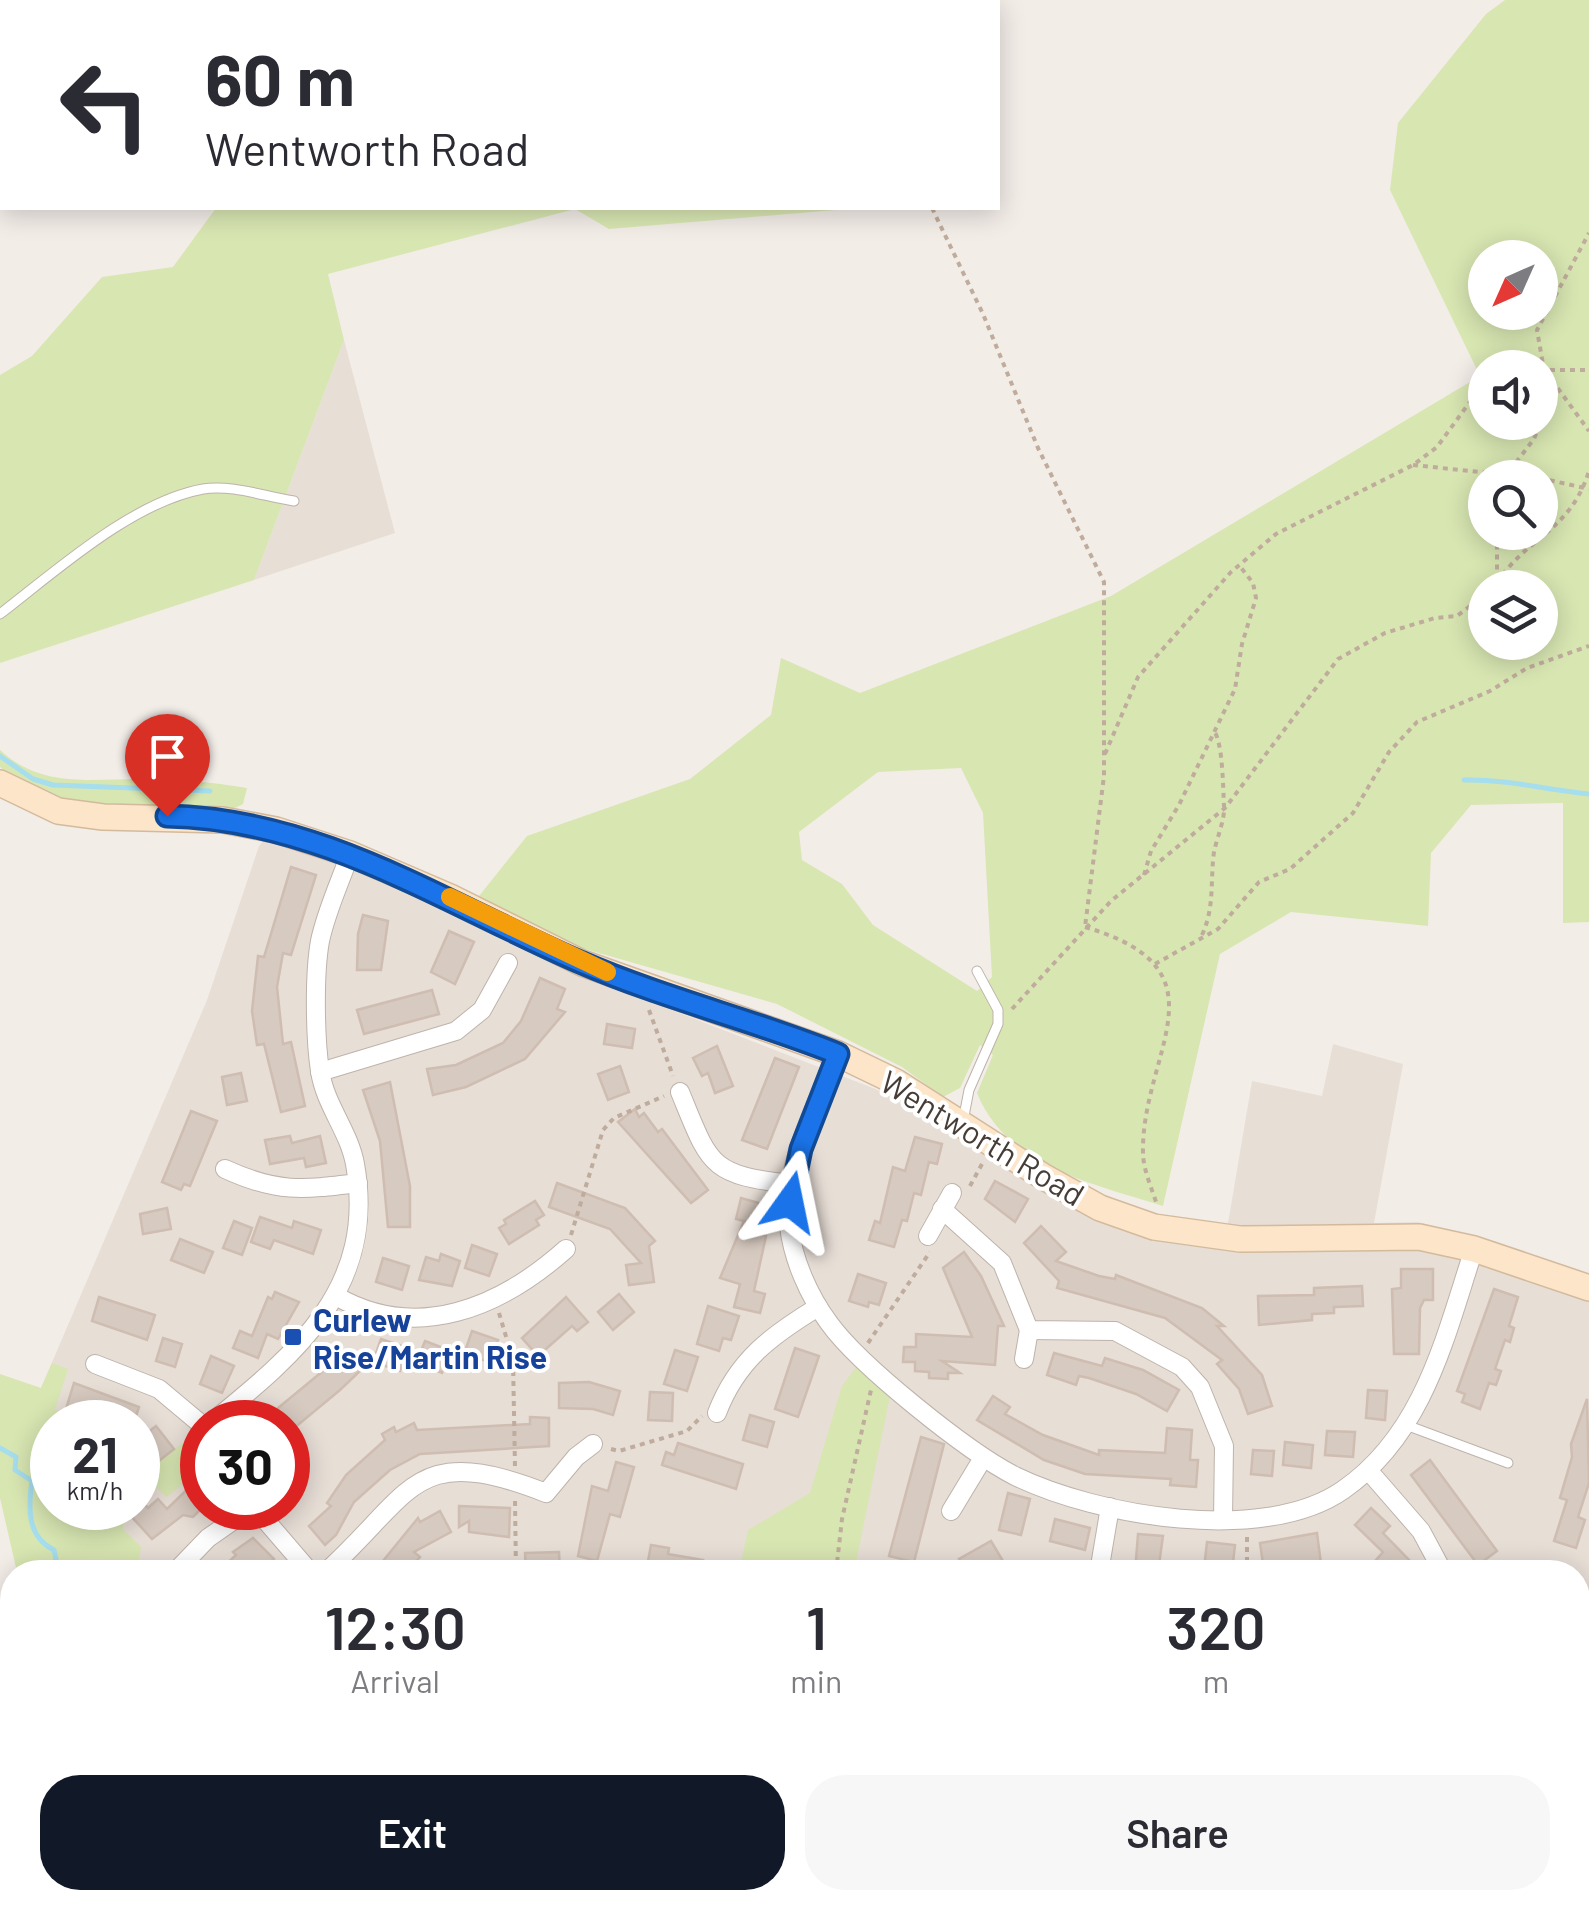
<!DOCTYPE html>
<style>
body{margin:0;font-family:Barlow,sans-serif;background:#f7f7f7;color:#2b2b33;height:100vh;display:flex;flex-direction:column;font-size:38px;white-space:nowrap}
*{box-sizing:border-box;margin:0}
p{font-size:32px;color:#7c7c81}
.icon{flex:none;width:55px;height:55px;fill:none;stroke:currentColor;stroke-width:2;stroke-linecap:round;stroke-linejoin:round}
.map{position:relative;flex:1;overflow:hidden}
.drawer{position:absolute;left:0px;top:1560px;width:1590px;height:350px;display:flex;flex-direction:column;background:#fff;border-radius:40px 40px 0 0;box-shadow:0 5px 25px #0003}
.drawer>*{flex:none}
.hud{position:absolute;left:0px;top:0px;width:1000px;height:210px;box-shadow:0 5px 25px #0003;background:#fff;color:#2b2b33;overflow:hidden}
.needle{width:65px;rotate:225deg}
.controls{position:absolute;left:1468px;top:240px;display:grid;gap:20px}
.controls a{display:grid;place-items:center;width:90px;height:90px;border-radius:50%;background:#fff;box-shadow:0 5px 25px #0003;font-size:50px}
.speed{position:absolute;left:30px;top:1400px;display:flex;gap:20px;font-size:50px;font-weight:700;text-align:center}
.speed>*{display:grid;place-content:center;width:130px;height:130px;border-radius:50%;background:#fff;box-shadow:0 5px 25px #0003;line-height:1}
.speed small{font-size:25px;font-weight:400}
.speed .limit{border:15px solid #d22;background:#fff;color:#111}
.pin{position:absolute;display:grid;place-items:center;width:85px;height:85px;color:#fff;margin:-102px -42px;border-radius:50% 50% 50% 0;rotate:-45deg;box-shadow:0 0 10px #0007}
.pin .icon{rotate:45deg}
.me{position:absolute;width:110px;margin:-55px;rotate:12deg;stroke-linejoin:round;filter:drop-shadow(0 0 8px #0008)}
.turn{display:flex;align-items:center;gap:35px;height:210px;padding:0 40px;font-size:45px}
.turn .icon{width:130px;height:130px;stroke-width:2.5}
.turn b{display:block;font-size:70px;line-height:85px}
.eta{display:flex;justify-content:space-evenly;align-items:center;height:170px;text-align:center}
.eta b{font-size:60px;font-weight:600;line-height:70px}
.cta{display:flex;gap:20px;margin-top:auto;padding:20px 40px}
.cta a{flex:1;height:115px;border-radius:40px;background:#111827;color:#fff;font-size:40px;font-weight:600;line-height:115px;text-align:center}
.cta a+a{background:#f7f7f7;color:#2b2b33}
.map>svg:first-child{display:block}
</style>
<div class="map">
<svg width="1589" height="1910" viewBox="0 0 1589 1910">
<rect width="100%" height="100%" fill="#f3ede8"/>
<g fill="#e7ded6" fill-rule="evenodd">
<polygon points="344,340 395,533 254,580"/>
<path d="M278 823 571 971 878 1090 1121 1227 1224 1247 1252 1081 1322 1096 1333 1044 1403 1064 1374 1223 1418 1222 1494 1241 1589 1273V1910H830L833 1898H1578V1572H65L89 1508H138V1422H52L41 1388 207 1000 259 846ZM202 1422H288V1508H202Z"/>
<polygon points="631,1898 747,1898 743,1910 667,1910"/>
</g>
<g fill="#d8e6b2" fill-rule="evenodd">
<path d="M1505 0H1589V922L1563 923V803L1471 805 1431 853 1428 926 1291 912 1220 954 1163 1206C1094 1184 1007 1167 977 1093L993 1055 980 1045 960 1088 943 1097 902 1067 777 1004 571 945 479 896 527 836 690 779 771 715 781 658 860 693 1111 596 1480 376 1390 190 1398 123 1486 14ZM1485 258H1540V312H1485ZM1485 368H1540V422H1485ZM1485 478H1540V532H1485ZM1485 588H1540V642H1485ZM961 768 983 813 992 977 977 991 873 925 842 884 802 860 799 832 878 772Z"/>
<polygon points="216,208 859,208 609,229 575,209 328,274 344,340 254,580 0,663 0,375 32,356 102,277 173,267"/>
<path d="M0 750C41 788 88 779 139 779 175 779 212 782 247 788L243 804 233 809C154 803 63 823 0 767Z"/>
<polygon points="52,1363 68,1369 55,1410 93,1422 52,1422 52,1508 123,1508 123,1529 141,1547 139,1560 159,1572 17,1572 0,1498 0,1374 41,1388"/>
<polygon points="857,1366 890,1396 854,1572 739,1572 748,1530 810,1493 842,1386"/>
<polygon points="183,1443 202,1470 166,1497 157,1488 144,1500 138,1498 138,1449 152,1466"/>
<polygon points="747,1898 833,1898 830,1910 743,1910"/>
</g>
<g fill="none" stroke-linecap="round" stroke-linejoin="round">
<g stroke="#a6deed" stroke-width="5">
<polyline points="0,756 33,779 53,785 210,791"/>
<path d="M1464 780C1508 779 1546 790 1589 794"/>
<path d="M0 1448 16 1457 15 1470 32 1481C28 1508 27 1537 54 1550L56 1559 48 1572"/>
<polyline points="121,1572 127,1568"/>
<polyline points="117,1898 119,1910"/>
<polyline points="650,1898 678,1910"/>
</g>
</g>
<g fill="#d7cac0" stroke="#cfbdb1" stroke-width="2.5">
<polygon points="291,867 316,875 291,955 283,953 277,987 283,1044 291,1042 305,1106 281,1112 264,1044 257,1045 252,1011 258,956 264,957"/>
<polygon points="363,915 388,921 381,970 357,970 358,934"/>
<polygon points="449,931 474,942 455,984 431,972"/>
<polygon points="540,978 565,989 557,1009 565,1012 525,1059 466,1087 433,1095 427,1069 456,1065 503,1043 521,1021"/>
<polygon points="432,990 439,1014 364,1034 357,1010"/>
<polygon points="607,1024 635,1029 632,1048 604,1044"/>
<polygon points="717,1046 733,1086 715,1093 708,1073 702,1076 693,1058"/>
<polygon points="775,1058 799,1067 767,1149 742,1140"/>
<polygon points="620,1066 629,1092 608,1100 598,1074"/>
<polygon points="241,1073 247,1101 227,1105 222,1077"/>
<polygon points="390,1082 410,1186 410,1227 388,1227 380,1141 363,1090"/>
<polygon points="635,1109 639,1117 644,1113 658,1132 662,1129 708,1190 691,1203 618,1122"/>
<polygon points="191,1111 217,1121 190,1186 184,1184 181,1190 162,1182"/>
<polygon points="290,1136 292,1143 320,1136 326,1163 306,1167 304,1158 270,1164 265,1140"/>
<polygon points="915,1137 942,1144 937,1164 929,1162 921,1195 914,1193 907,1221 902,1220 894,1247 869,1240 875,1221 880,1223 893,1167 905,1171"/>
<polygon points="995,1181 1028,1199 1015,1222 985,1199"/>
<polygon points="557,1183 625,1208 655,1241 649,1246 654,1282 629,1285 626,1265 641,1263 610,1229 549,1207"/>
<polygon points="741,1198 766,1205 759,1233 766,1236 754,1291 765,1294 760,1313 734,1307 740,1284 720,1278 744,1221 736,1219"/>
<polygon points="535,1201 544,1215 536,1220 539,1225 509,1244 499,1228 506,1224 504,1220"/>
<polygon points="167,1208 171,1229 143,1234 140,1214"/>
<polygon points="260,1217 292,1228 294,1221 321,1230 313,1254 274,1240 270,1249 251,1242"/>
<polygon points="234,1221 252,1228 242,1255 223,1248"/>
<polygon points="1041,1226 1066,1252 1056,1261 1099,1276 1115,1279 1116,1275 1202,1308 1224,1326 1217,1326 1262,1375 1272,1406 1248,1414 1239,1389 1217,1364 1222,1360 1165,1318 1057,1288 1059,1281 1024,1243"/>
<polygon points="180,1239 213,1252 204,1273 171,1260"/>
<polygon points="472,1245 497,1254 489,1276 465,1268"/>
<polygon points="964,1252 981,1276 1004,1326 998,1326 995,1365 942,1361 960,1373 948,1373 948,1379 929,1378 929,1372 915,1371 915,1362 903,1362 904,1347 916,1347 916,1334 972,1337 943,1268"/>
<polygon points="441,1254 460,1261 452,1286 419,1280 426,1257 439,1261"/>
<polygon points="383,1258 409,1266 402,1290 376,1282"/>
<polygon points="1401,1269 1433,1269 1433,1300 1424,1300 1420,1308 1419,1354 1394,1354 1392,1289 1401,1288"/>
<polygon points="858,1274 886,1283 879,1305 869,1302 868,1307 849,1301"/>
<polygon points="1362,1286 1363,1306 1334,1307 1334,1313 1312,1314 1312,1320 1259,1325 1258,1296 1314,1295 1314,1288"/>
<polygon points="1494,1289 1518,1297 1509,1326 1514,1328 1510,1342 1505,1340 1495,1369 1501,1371 1496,1385 1489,1383 1480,1409 1462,1402 1465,1394 1457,1391"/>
<polygon points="275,1292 299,1302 278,1339 267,1334 258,1358 233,1348 240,1331 252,1336 268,1297 272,1299"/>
<polygon points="619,1294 634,1312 613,1330 598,1312"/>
<polygon points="99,1297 155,1315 147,1340 92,1321"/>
<polygon points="566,1297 588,1322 577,1331 572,1326 538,1356 522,1338"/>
<polygon points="708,1306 739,1316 731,1340 723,1338 719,1351 697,1344"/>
<polygon points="472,1331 498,1340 490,1362 464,1354"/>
<polygon points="163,1338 182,1344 175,1367 156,1361"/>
<polygon points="381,1339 408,1348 400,1371 373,1362"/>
<polygon points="425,1341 451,1351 442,1373 416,1363"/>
<polygon points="795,1348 819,1356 798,1417 775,1409"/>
<polygon points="341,1349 360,1371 340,1390 293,1429 288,1422 261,1422 329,1366 326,1362"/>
<polygon points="675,1350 698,1357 687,1391 664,1384"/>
<polygon points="1054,1353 1102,1366 1105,1358 1143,1370 1179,1390 1167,1411 1136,1394 1089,1378 1079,1376 1076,1385 1047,1375"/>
<polygon points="211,1356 234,1366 222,1393 200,1384"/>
<polygon points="589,1382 620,1391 613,1415 593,1409 559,1408 559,1383"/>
<polygon points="74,1383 139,1407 134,1422 108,1422 66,1409"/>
<polygon points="1368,1390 1387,1391 1385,1420 1366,1418"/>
<polygon points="650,1392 673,1393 672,1421 648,1420"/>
<polygon points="993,1396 1010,1407 1005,1414 1043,1435 1099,1455 1099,1450 1165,1453 1167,1428 1192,1430 1190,1460 1198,1460 1196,1487 1170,1485 1171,1479 1085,1474 1044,1460 977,1420"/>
<polygon points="1587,1399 1589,1483 1578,1517 1585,1520 1576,1548 1554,1541 1567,1500 1560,1498 1572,1457 1571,1444"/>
<polygon points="750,1415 774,1422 767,1447 743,1440"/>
<polygon points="530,1417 549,1418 549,1446 420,1454 390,1470 354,1502 336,1535 325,1545 309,1526 331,1506 327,1503 346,1475 385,1440 382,1434 394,1427 396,1432 414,1423 417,1430 530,1424"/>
<polygon points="156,1426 174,1449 155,1464 138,1440"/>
<polygon points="1327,1431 1355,1432 1353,1457 1325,1455"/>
<polygon points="921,1437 944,1444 914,1562 889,1556"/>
<polygon points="1285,1442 1313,1445 1311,1468 1283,1465"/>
<polygon points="678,1443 743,1464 736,1489 662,1465 666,1452 674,1455"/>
<polygon points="1253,1450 1274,1451 1272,1476 1251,1474"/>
<polygon points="1430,1460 1497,1551 1478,1565 1411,1475"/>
<polygon points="616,1462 634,1467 620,1517 610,1514 597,1561 578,1556 592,1486 608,1491"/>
<polygon points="202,1475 202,1508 193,1517 183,1515 152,1539 130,1515 143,1503 148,1508 158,1499 167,1509"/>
<polygon points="1008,1493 1030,1499 1021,1535 999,1530"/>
<polygon points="459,1506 510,1508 509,1537 469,1532 469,1521 459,1527"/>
<polygon points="1371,1508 1390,1526 1383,1533 1411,1562 1400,1572 1388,1572 1376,1560 1383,1552 1355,1525"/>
<polygon points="440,1511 451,1532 414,1552 420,1557 406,1572 374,1572 418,1518 420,1522"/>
<polygon points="1055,1519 1090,1528 1085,1550 1050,1541"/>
<polygon points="1317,1533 1321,1564 1264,1571 1260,1543"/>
<polygon points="1138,1534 1163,1536 1158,1572 1135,1572"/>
<polygon points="253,1538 274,1559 260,1572 218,1572 236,1555 233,1552"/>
<polygon points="991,1541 1003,1561 985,1572 968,1572 959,1559"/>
<polygon points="1207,1542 1235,1545 1232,1572 1204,1569"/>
<polygon points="651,1545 669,1548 668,1554 703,1560 700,1572 646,1572"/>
<polygon points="559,1552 560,1572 526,1572 525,1553"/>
</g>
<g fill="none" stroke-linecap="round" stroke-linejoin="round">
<defs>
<g id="lane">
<path d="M0 614C56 571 132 502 203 489 231 484 266 497 294 501"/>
<polyline points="963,1121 969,1090 998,1024 998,1010 977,971"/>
<polyline points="1406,1425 1508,1463"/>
</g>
<g id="street">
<path d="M838 1054C816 1106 782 1168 789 1226 793 1260 809 1296 829 1323 860 1366 968 1452 1015 1476 1097 1516 1264 1545 1343 1490 1424 1434 1445 1337 1474 1249"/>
<polyline points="320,1072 456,1031 482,1010 508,963"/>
<path d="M680 1092C710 1165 709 1175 791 1184"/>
<path d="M225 1169C277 1193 302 1190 358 1183"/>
<polyline points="942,1209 1002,1263 1029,1330 1115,1331 1182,1367 1200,1387 1224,1446 1223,1518"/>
<polyline points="928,1236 952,1193"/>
<path d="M336 1296C417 1343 501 1307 566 1249"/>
<polyline points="1024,1359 1029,1330"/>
<polyline points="95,1364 159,1389 202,1425"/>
<path d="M717 1413C737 1360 772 1335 818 1307"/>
<path d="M212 1422C297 1353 377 1287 355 1164 349 1131 325 1105 320 1071 315 1038 314 974 320 941 326 912 340 882 350 854"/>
<polyline points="1368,1470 1421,1531 1443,1572"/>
<polyline points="255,1508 310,1572"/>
<polyline points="951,1511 983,1458"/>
<polyline points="180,1567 208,1538 251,1508"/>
<path d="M326 1572C414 1492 413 1441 546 1493L576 1457 593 1444"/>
<polyline points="1099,1572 1110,1507"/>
<polyline points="1578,1637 1589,1636"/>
<polyline points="905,1898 920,1910"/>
<polyline points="1425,1898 1431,1910"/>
</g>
<polyline id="secondary" points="0,783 58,811 103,817 223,820 276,830 350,854 450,897 582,963 838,1054 896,1082 1044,1177 1100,1208 1154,1227 1240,1239 1419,1237 1474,1249 1589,1288"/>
</defs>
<use href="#lane" stroke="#beb3aa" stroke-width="11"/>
<use href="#street" stroke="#beb3aa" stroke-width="20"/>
<use href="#secondary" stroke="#d4ba9c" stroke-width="28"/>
<g stroke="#bfac9c" stroke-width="4" stroke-dasharray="5 5" stroke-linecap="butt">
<polyline points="835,0 836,2"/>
<polyline points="932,208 983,314 1038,448 1104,582 1104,776 1085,927"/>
<polyline points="1540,370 1589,370"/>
<polyline points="1546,372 1589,431"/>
<polyline points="1413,465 1537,478"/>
<polyline points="1504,478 1534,439 1549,399 1537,330 1589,233"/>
<polyline points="1540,478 1589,489"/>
<path d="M1497 583C1527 536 1570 532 1589 471"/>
<polyline points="1493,588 1497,583 1497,532"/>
<polyline points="1105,754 1138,677 1231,572 1276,534 1413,465 1437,447 1472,399 1485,393"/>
<polyline points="1144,875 1151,851 1179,805 1235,689 1242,644 1256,598 1253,583 1239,565"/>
<path d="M1085 927C1232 970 1141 1052 1143 1153 1143 1169 1152 1189 1157 1205"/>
<path d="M1202 935C1215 907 1210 881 1214 852 1217 837 1225 820 1224 806 1223 789 1223 743 1214 731"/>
<polyline points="1155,964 1218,929 1259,882 1290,869 1353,813 1389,752 1417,722 1490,691 1527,668 1589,646"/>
<polyline points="1012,1009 1111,901 1225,808 1338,659 1385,633 1435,618 1457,616 1485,595"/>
<polyline points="649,1010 673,1076"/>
<polyline points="970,1186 982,1164"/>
<polyline points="571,1235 603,1130 614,1118 664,1096"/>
<polyline points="499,1313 513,1360 515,1467"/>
<polyline points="868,1343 930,1252"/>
<polyline points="611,1449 619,1451 687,1431 702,1416"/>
<polyline points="515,1501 516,1572"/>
<polyline points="1247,1537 1247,1572"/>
<polyline points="836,1572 842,1519 871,1390"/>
<polyline points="810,1910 813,1898"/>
</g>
<use href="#lane" stroke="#fff" stroke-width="9"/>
<use href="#street" stroke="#fff" stroke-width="18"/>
<use href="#secondary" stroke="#fce5c8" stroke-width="25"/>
</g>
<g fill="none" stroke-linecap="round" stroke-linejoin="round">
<defs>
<path id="route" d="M167 816C320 819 444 903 580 962 663 998 753 1020 838 1054L801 1149 790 1202"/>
</defs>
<use href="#route" stroke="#114b97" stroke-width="25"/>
<use href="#route" stroke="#1a73e8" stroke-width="18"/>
<polyline stroke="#f59e0b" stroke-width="18" points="450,897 607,972"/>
</g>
<rect fill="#1a4fb4" stroke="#fff" stroke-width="4" x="283" y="1327" width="20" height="20" rx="5"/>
<g text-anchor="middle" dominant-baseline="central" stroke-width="8" stroke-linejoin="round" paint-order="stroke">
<g font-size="32" fill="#463d37" stroke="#fff">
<text transform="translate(983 1137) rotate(31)">Wentworth Road</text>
</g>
<g font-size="32" font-weight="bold" fill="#164399" stroke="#fff" text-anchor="start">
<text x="313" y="1319">Curlew<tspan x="313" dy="37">Rise/Martin Rise</tspan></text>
</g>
</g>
</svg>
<div class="controls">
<a><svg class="needle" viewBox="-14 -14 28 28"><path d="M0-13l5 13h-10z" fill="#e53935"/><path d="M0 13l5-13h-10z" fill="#7c7c81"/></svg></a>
<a><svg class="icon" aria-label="sound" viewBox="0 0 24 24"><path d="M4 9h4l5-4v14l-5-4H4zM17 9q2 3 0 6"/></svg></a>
<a><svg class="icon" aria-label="search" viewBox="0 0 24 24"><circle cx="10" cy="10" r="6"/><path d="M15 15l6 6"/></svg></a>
<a><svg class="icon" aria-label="layers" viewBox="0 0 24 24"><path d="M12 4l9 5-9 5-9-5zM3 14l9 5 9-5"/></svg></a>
</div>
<div class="speed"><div>21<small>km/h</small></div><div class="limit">30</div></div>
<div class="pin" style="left:167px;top:816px;background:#d93025"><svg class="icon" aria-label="arrive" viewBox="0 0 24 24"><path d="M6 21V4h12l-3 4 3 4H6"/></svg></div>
<svg class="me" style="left:790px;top:1202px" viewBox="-20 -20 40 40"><path d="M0-17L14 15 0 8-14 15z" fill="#1a73e8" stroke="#fff" stroke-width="4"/></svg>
<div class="hud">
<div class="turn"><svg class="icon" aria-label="left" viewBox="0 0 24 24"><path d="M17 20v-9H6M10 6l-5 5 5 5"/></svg><div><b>60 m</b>Wentworth Road</div></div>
</div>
<section class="drawer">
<div class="eta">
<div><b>12:30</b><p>Arrival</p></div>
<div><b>1</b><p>min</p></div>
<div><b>320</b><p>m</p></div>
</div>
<div class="cta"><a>Exit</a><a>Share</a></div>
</section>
</div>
